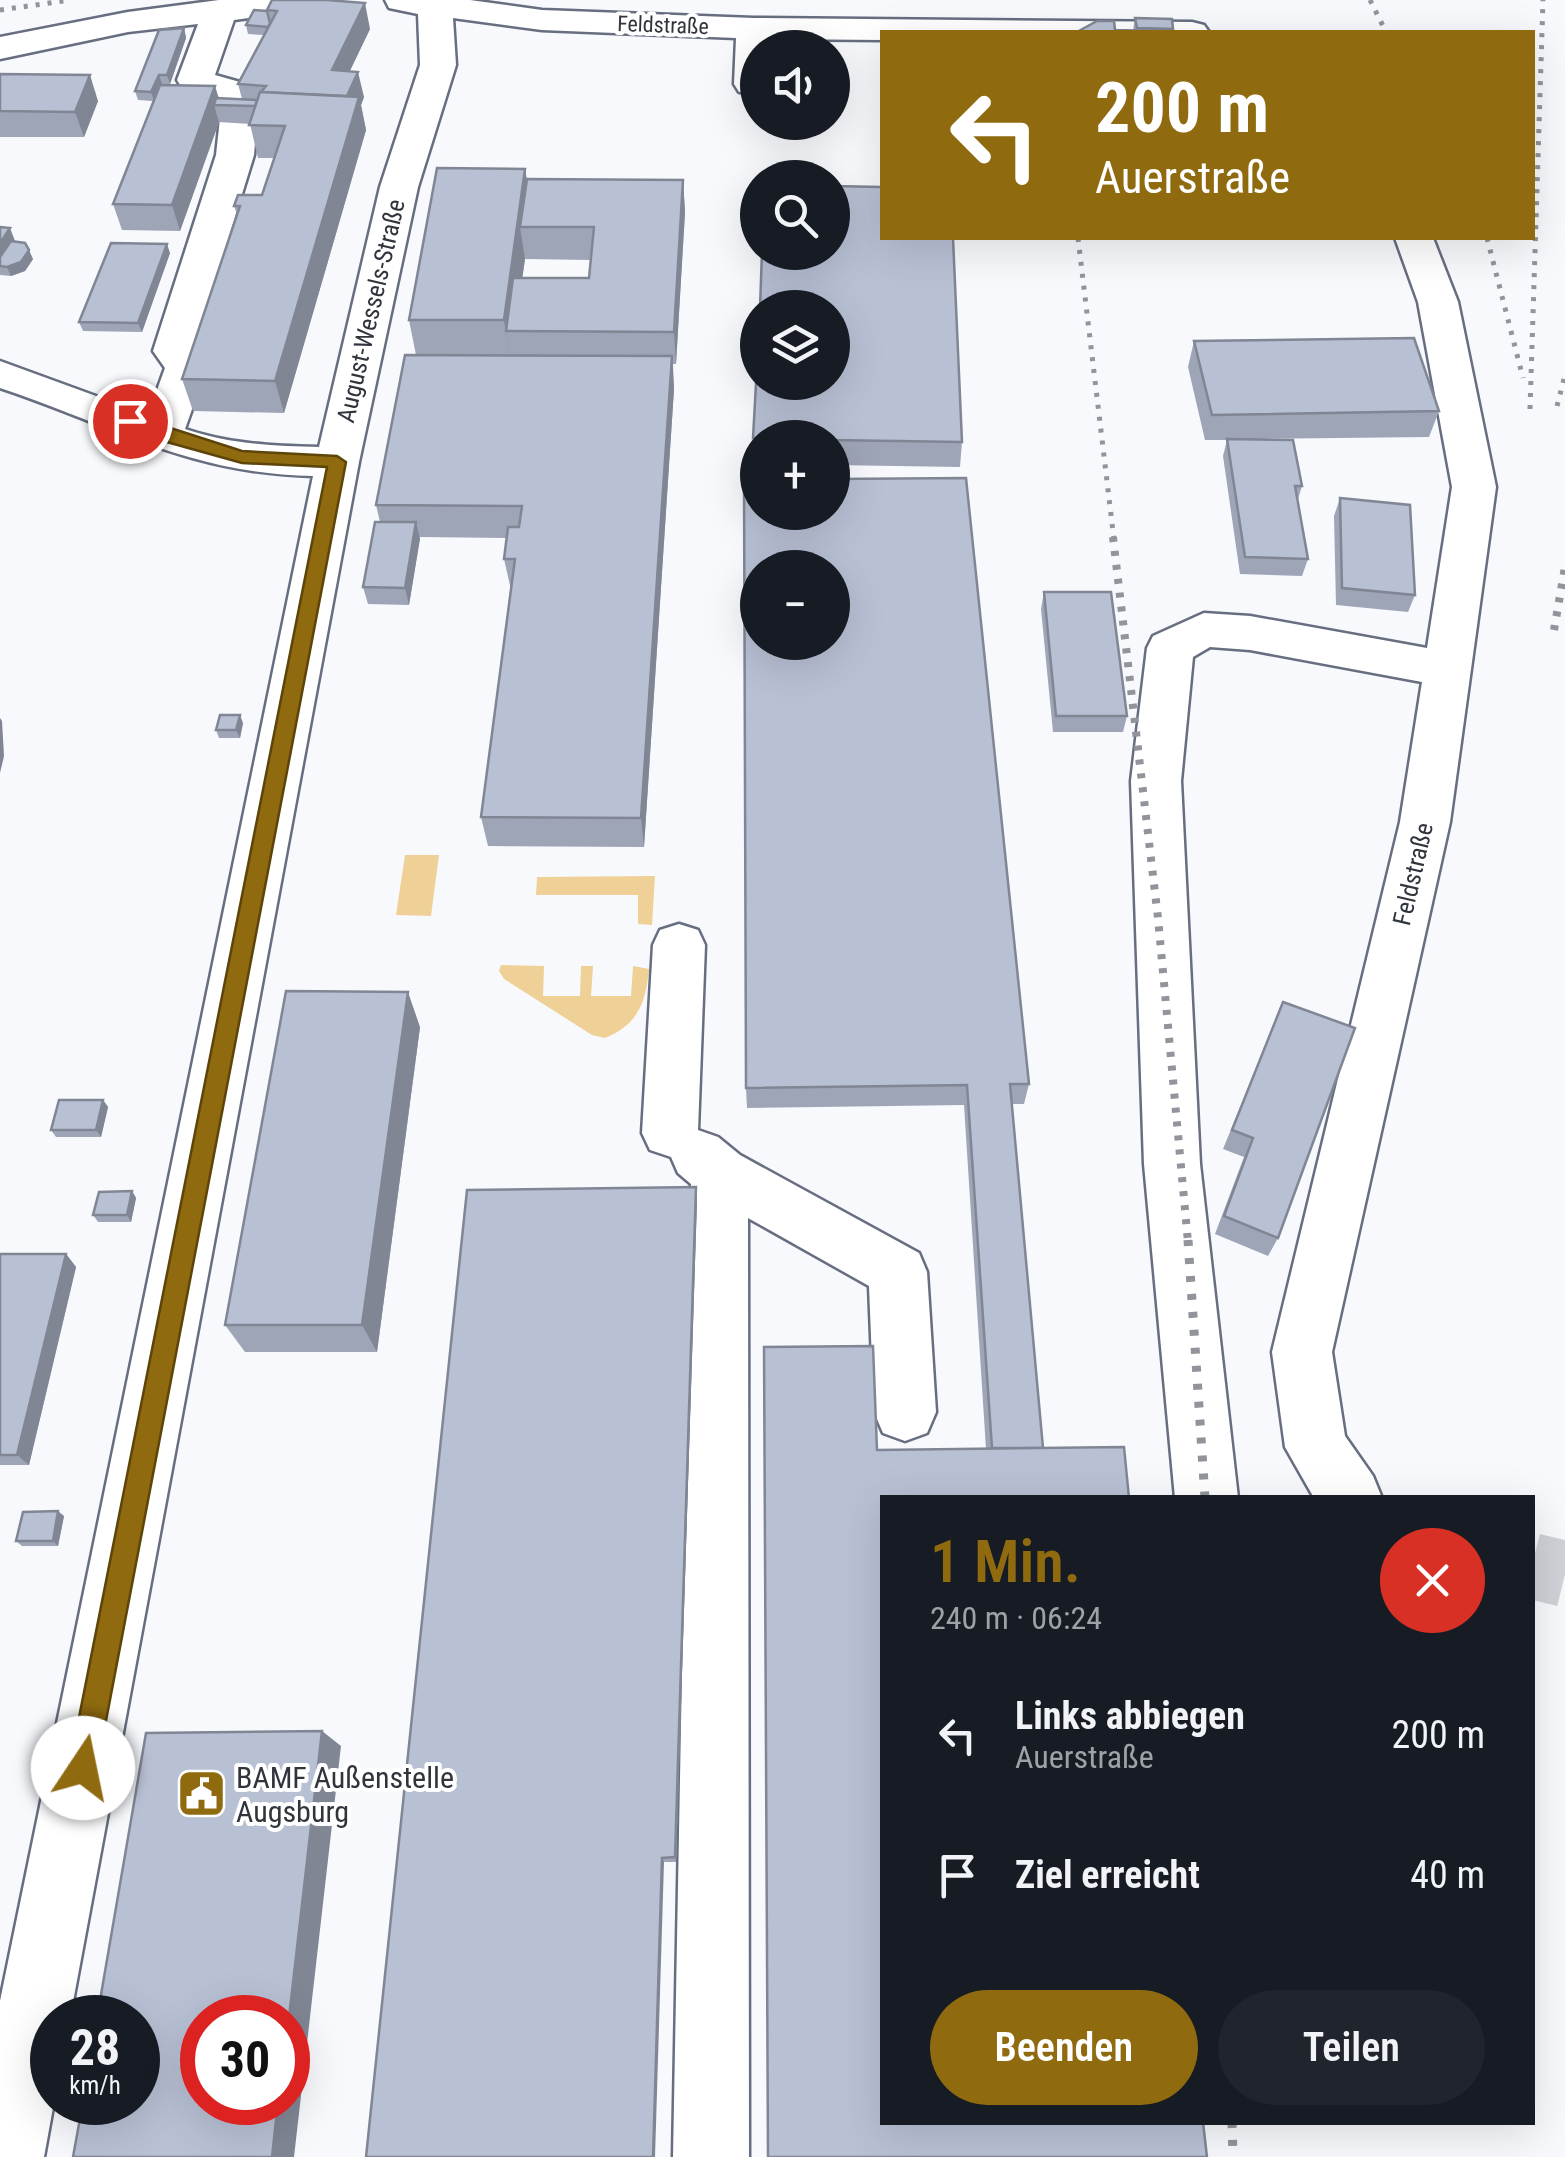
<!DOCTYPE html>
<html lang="de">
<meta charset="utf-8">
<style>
body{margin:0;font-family:"Roboto Condensed",sans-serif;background:#20242c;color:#f1f3f6;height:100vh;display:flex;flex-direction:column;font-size:38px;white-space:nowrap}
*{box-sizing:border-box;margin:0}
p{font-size:32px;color:#9ea1a6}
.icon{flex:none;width:55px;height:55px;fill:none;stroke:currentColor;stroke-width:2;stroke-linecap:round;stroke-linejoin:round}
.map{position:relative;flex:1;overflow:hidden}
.drawer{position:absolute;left:880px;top:1495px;width:655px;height:630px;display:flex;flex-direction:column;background:#171b24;border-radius:0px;box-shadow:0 10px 40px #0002}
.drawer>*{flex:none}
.top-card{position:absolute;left:880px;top:30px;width:655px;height:210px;border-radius:0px;box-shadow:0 10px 40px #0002;background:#8f6a0f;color:#fff;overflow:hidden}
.controls{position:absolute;left:740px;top:30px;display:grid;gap:20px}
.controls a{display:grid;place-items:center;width:110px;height:110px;border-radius:50%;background:#171b24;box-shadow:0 10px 40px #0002;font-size:50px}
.speed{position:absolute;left:30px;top:1995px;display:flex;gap:20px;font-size:50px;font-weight:700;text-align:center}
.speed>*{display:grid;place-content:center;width:130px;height:130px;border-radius:50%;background:#171b24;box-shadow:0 10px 40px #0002;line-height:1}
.speed small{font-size:25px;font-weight:400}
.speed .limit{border:15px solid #d22;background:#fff;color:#111}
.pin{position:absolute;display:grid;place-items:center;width:85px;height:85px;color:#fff;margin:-42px;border:5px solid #fff;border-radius:50%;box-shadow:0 2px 10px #0007}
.me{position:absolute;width:110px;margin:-55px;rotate:11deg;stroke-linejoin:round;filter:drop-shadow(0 0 8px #0008)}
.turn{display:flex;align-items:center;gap:35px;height:210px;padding:0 50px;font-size:45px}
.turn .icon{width:130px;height:130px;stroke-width:2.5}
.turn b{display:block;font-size:70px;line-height:85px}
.round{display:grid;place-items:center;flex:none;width:105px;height:105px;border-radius:52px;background:#20242c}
.overview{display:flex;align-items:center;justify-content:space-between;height:170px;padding:0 50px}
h1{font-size:60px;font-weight:600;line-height:75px;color:#8f6a0f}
.button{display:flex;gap:20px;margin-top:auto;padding:20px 50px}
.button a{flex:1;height:115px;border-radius:60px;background:#8f6a0f;color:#fff;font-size:40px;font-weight:600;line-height:115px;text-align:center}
.button a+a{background:#20242c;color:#f1f3f6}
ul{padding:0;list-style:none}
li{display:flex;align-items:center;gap:30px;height:140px;padding:0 50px}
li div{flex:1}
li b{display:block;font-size:38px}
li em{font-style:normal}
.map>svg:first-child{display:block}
</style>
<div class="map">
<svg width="1565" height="2157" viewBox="0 0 1565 2157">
<rect width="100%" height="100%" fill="#f7f9fd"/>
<g fill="#efd096">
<polygon points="405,855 439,855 431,916 396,915"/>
<polygon points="655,876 652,925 638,924 638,895 536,895 537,877"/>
<path d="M501 965 544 966 543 996H580L581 966H593L591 996H631L633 966 649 969C646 1002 638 1025 605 1038L592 1035 504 979 499 971Z"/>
</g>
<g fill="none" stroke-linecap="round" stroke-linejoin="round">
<polyline stroke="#cfd2d6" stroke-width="66" stroke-dasharray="66 34" stroke-linecap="butt" points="1532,1566 1565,1574"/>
<defs>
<g id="minor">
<path d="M219 0H327L322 7 310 10 234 20 215 75 254 86 259 94 254 155 194 350 207 367 185 429C229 444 273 446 319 447L380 187 420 65 418 14 389 8 385 0H470L542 10 754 18 1192 22 1204 25 1209 32H882V40L771 39V48H758V93L739 92 734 84 736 38 542 30 453 18 456 65 418 187 359 462 70 2018H52L54 2102 44 2157H0V2001L313 476C185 473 115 426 0 388V361L148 415 165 368 153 351 216 155 222 100 182 88 177 80 198 24 128 32 0 59V37L128 12Z"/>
<polygon points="1395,238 1433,238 1458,302 1496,487 1450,822 1332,1352 1345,1436 1373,1476 1382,1498 1314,1498 1285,1447 1272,1352 1400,822 1422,682 1250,650 1210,647 1193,657 1181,781 1200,1164 1238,1498 1175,1498 1144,1164 1131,781 1147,648 1153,636 1204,613 1250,616 1427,648 1452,487 1418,302"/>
<polygon points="679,924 698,930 705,945 698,1130 718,1137 740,1155 919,1253 927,1272 936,1412 927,1433 905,1441 883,1433 874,1412 869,1286 748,1218 749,2157 673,2157 691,1184 678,1173 671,1157 650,1150 642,1133 653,945 660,930"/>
</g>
</defs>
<use href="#minor" stroke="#666e80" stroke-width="5"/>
<use href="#minor" fill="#fff" fill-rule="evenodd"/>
<g stroke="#91949a" stroke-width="5" stroke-dasharray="4 8" stroke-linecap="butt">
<polyline points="1370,0 1386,32"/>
<polyline points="0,10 71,0"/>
<polyline points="1078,238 1114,540"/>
<polyline points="1487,238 1523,378"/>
<polyline points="1557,406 1565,375"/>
<polyline points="1530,409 1543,0"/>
</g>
<g stroke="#91949a" stroke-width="8" stroke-dasharray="5 9" stroke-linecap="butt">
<polyline points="1113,537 1158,918 1188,1242"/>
<polyline points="1554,630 1565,567"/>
</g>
<g stroke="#91949a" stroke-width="9" stroke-dasharray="6 12" stroke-linecap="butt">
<polyline points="1188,1240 1205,1498"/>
<polyline points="1232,2122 1233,2157"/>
</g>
</g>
<g fill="#9ea5b6" fill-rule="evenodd">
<polygon points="267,10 370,29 350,71 364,97 361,105 366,130 284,413 193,411 182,379 237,214 234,206 262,195 275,158 258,158 250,124 219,122 180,231 122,230 113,204 153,101 138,100 135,91 184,28 186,38 170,84 162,84 161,85 219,98 242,99 238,84 264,35 248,34 246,25"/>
<polygon points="1135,18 1173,29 1173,32 1077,32 1133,31"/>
<polygon points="0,74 98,101 84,137 0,137"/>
<path d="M525 169 527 179 683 180 685 212 676 364H673L674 389 644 847 488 846 481 817 511 590 504 559 507 538 420 537 409 605 368 604 363 587 380 522 376 505 416 355 409 320ZM525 259 591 260 589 278H522Z"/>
<polygon points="832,186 882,187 882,238 953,238 962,442 960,467 832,465 832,438 758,438 758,464 753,463 753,438 758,347 758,382 832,382 832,308 760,308 762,252 832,252"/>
<polygon points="0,227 33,259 25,271 11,276 0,275"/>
<polygon points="170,253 142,332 83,331 79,322"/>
<polygon points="1194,341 1439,411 1429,437 1258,439 1302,486 1298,499 1308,559 1302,576 1240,574 1223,456 1227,440 1205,440 1188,367"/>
<polygon points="1340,498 1415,595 1408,612 1336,605 1334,516"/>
<polygon points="1044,592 1127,716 1123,732 1053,732 1041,609"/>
<polygon points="243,723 240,738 219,738 216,730"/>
<polygon points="1283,1002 1278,1238 1268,1256 1215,1234 1244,1157 1223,1149"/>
<polygon points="420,1027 377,1352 245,1352 225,1325"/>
<polygon points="1029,1084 1024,1104 1012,1104 1043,1448 877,1450 986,1449 964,1105 747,1108 746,1088"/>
<polygon points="103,1100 108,1107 101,1137 56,1137 51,1130"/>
<polygon points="132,1191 136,1198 131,1222 98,1222 93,1215"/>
<polygon points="697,1200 676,1862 664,1862 366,2157"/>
<polygon points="0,1254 66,1254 76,1267 29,1465 0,1465"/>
<polygon points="64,1516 58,1546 22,1546 16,1541"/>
</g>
<g fill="#818694">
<polygon points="365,3 370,29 338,95 332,70"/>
<polygon points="184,28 186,38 170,84 167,75"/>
<polygon points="358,72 364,97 361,105 366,130 284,413 275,381 345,101"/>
<polygon points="90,75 98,101 84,137 75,112"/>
<polygon points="159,75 162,84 154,101 151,92"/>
<polygon points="215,86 221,105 214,105 219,122 180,231 172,205"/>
<polygon points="525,169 531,212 520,227 525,259 515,331 506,331 511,363 504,320"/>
<polygon points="683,180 685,212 676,364 674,332"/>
<polygon points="10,228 17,246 0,266 0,243"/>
<polygon points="167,244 170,253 142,332 138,323"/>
<polygon points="29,250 33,259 25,271 11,276 7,267"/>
<polygon points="672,356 674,389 644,847 641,818"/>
<polygon points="416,522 420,539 409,605 405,588"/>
<polygon points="240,715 243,723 240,738 236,730"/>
<polygon points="0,718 2,721 4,756 0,773"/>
<polygon points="408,992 420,1027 377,1352 362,1325"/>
<polygon points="103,1100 108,1107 101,1137 96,1130"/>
<polygon points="696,1187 697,1200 676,1862 675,1857"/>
<polygon points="132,1191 136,1198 131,1222 127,1215"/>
<polygon points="66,1254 76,1267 29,1465 17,1455"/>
<polygon points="58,1511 64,1516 58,1546 53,1541"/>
<polygon points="322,1731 341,1746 294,2157 272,2157 278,2102 288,2102 288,2026"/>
<polygon points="662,1858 664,1862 655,2157 653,2157"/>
</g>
<g fill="#b8c0d4" stroke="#818694" stroke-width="2.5" fill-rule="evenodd">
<polygon points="272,0 327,0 365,3 332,70 358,72 347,96 261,92 266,86 238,84 277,11 267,10"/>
<polygon points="254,10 267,11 270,23 268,27 246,25"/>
<polygon points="1135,18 1172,19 1173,29 1137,28"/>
<polygon points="1097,21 1114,21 1115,30 1157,31 1158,32 1077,32"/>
<polygon points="184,28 167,75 159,75 151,92 135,91 159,30"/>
<polygon points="0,74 90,75 75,112 0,111"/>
<polygon points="160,85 215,86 172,205 113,204"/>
<polygon points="260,92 359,97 275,381 182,379 240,206 234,206 238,195 262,195 285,126 249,125"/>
<polygon points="216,98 257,100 255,106 214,105"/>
<polygon points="437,168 525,169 504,320 409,320"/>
<polygon points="527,179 683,180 674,332 506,331 513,278 589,278 594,227 520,227"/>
<polygon points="832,186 882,187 882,238 953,238 962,442 832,440 832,438 753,438 758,347 758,382 832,382 832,308 760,308 762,252 832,252"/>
<polygon points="0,227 10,228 0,243"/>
<polygon points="11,241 25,243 29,250 21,262 7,267 0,266 0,257"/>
<polygon points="111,243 167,244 138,323 79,322"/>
<polygon points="1414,338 1439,411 1212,415 1194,341"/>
<polygon points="405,355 672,356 641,818 481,817 515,559 504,559 508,527 519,527 522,506 376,505"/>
<polygon points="1227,439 1293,440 1302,486 1295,486 1308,559 1245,557"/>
<path d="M966 478 1029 1084H1010L1043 1448H992L967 1085 746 1088 744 480H758V512H832V479ZM758 568H832V642H758Z"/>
<polygon points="1340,498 1410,505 1415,595 1342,588"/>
<polygon points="375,522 416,522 405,588 363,587"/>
<polygon points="1044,592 1111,592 1127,716 1056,716"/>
<polygon points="220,715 240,715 236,730 216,730"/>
<polygon points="286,991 408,992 362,1325 225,1325"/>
<polygon points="1283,1002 1355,1028 1278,1238 1224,1216 1253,1138 1232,1130"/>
<polygon points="59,1100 103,1100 96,1130 51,1130"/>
<polygon points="696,1187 675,1857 662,1858 653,2157 366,2157 467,1190"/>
<polygon points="132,1191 127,1215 93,1215 99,1192"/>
<polygon points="0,1254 66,1254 17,1455 0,1455"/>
<polygon points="873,1346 877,1450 1124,1447 1129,1498 882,1498 882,2122 1203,2122 1207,2157 768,2157 764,1347"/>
<polygon points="58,1511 53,1541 16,1541 23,1512"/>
<polygon points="322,1731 288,2026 288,2018 202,2018 202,2102 278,2102 272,2157 73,2157 83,2102 138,2102 138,2018 97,2018 146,1733"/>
</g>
<polygon fill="#8f6a0f" stroke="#5d450a" stroke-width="2.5" points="130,415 242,451 337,456 346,462 97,1768 93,1778 83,1783 73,1778 69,1768 327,467 242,463 156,439 124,425 121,421"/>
<defs>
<symbol id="civic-square" viewBox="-11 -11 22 22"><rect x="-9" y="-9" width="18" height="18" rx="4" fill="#8f6a0f" stroke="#fff"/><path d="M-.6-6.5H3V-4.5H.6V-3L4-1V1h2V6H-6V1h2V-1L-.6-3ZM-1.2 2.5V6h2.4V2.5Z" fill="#fff"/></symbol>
</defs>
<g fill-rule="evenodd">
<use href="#civic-square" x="174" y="1766" width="55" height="55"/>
</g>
<g text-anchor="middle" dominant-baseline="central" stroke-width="8" stroke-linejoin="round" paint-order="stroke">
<g font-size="22" fill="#30343c" stroke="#fff">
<text transform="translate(663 25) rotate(2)">Feldstraße</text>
</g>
<g font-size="25" fill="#30343c" stroke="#fff">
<text transform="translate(371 311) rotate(-77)">August-Wessels-Straße</text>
<text transform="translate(1413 874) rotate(-77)">Feldstraße</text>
</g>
<g font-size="30" fill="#30343c" stroke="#fff" text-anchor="start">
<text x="236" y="1777">BAMF Außenstelle<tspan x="236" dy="34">Augsburg</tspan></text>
</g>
</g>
</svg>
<div class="controls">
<a><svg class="icon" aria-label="sound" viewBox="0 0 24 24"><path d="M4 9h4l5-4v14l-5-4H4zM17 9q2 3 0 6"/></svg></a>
<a><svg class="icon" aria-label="search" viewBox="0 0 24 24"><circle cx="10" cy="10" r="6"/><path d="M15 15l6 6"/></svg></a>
<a><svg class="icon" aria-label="layers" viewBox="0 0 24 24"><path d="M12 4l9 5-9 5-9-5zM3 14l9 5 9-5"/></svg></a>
<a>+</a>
<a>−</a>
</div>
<div class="speed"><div>28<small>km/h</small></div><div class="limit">30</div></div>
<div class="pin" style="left:130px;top:421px;background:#d93025"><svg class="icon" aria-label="arrive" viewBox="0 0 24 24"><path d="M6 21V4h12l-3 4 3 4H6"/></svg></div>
<svg class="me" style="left:83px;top:1768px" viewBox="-20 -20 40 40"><circle r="19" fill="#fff"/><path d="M0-13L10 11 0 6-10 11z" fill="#8f6a0f"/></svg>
<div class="top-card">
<div class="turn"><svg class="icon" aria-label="left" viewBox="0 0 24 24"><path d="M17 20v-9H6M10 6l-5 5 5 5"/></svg><div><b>200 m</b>Auerstraße</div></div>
</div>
<section class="drawer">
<div class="overview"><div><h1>1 Min.</h1><p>240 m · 06:24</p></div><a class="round" style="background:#d93025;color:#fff"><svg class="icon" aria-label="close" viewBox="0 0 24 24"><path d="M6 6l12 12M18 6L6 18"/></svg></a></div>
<ul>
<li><svg class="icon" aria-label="left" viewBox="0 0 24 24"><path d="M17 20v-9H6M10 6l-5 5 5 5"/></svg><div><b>Links abbiegen</b><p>Auerstraße</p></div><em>200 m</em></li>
<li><svg class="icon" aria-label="arrive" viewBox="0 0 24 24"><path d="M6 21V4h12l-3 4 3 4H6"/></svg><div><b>Ziel erreicht</b></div><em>40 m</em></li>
</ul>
<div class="button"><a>Beenden</a><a>Teilen</a></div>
</section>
</div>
